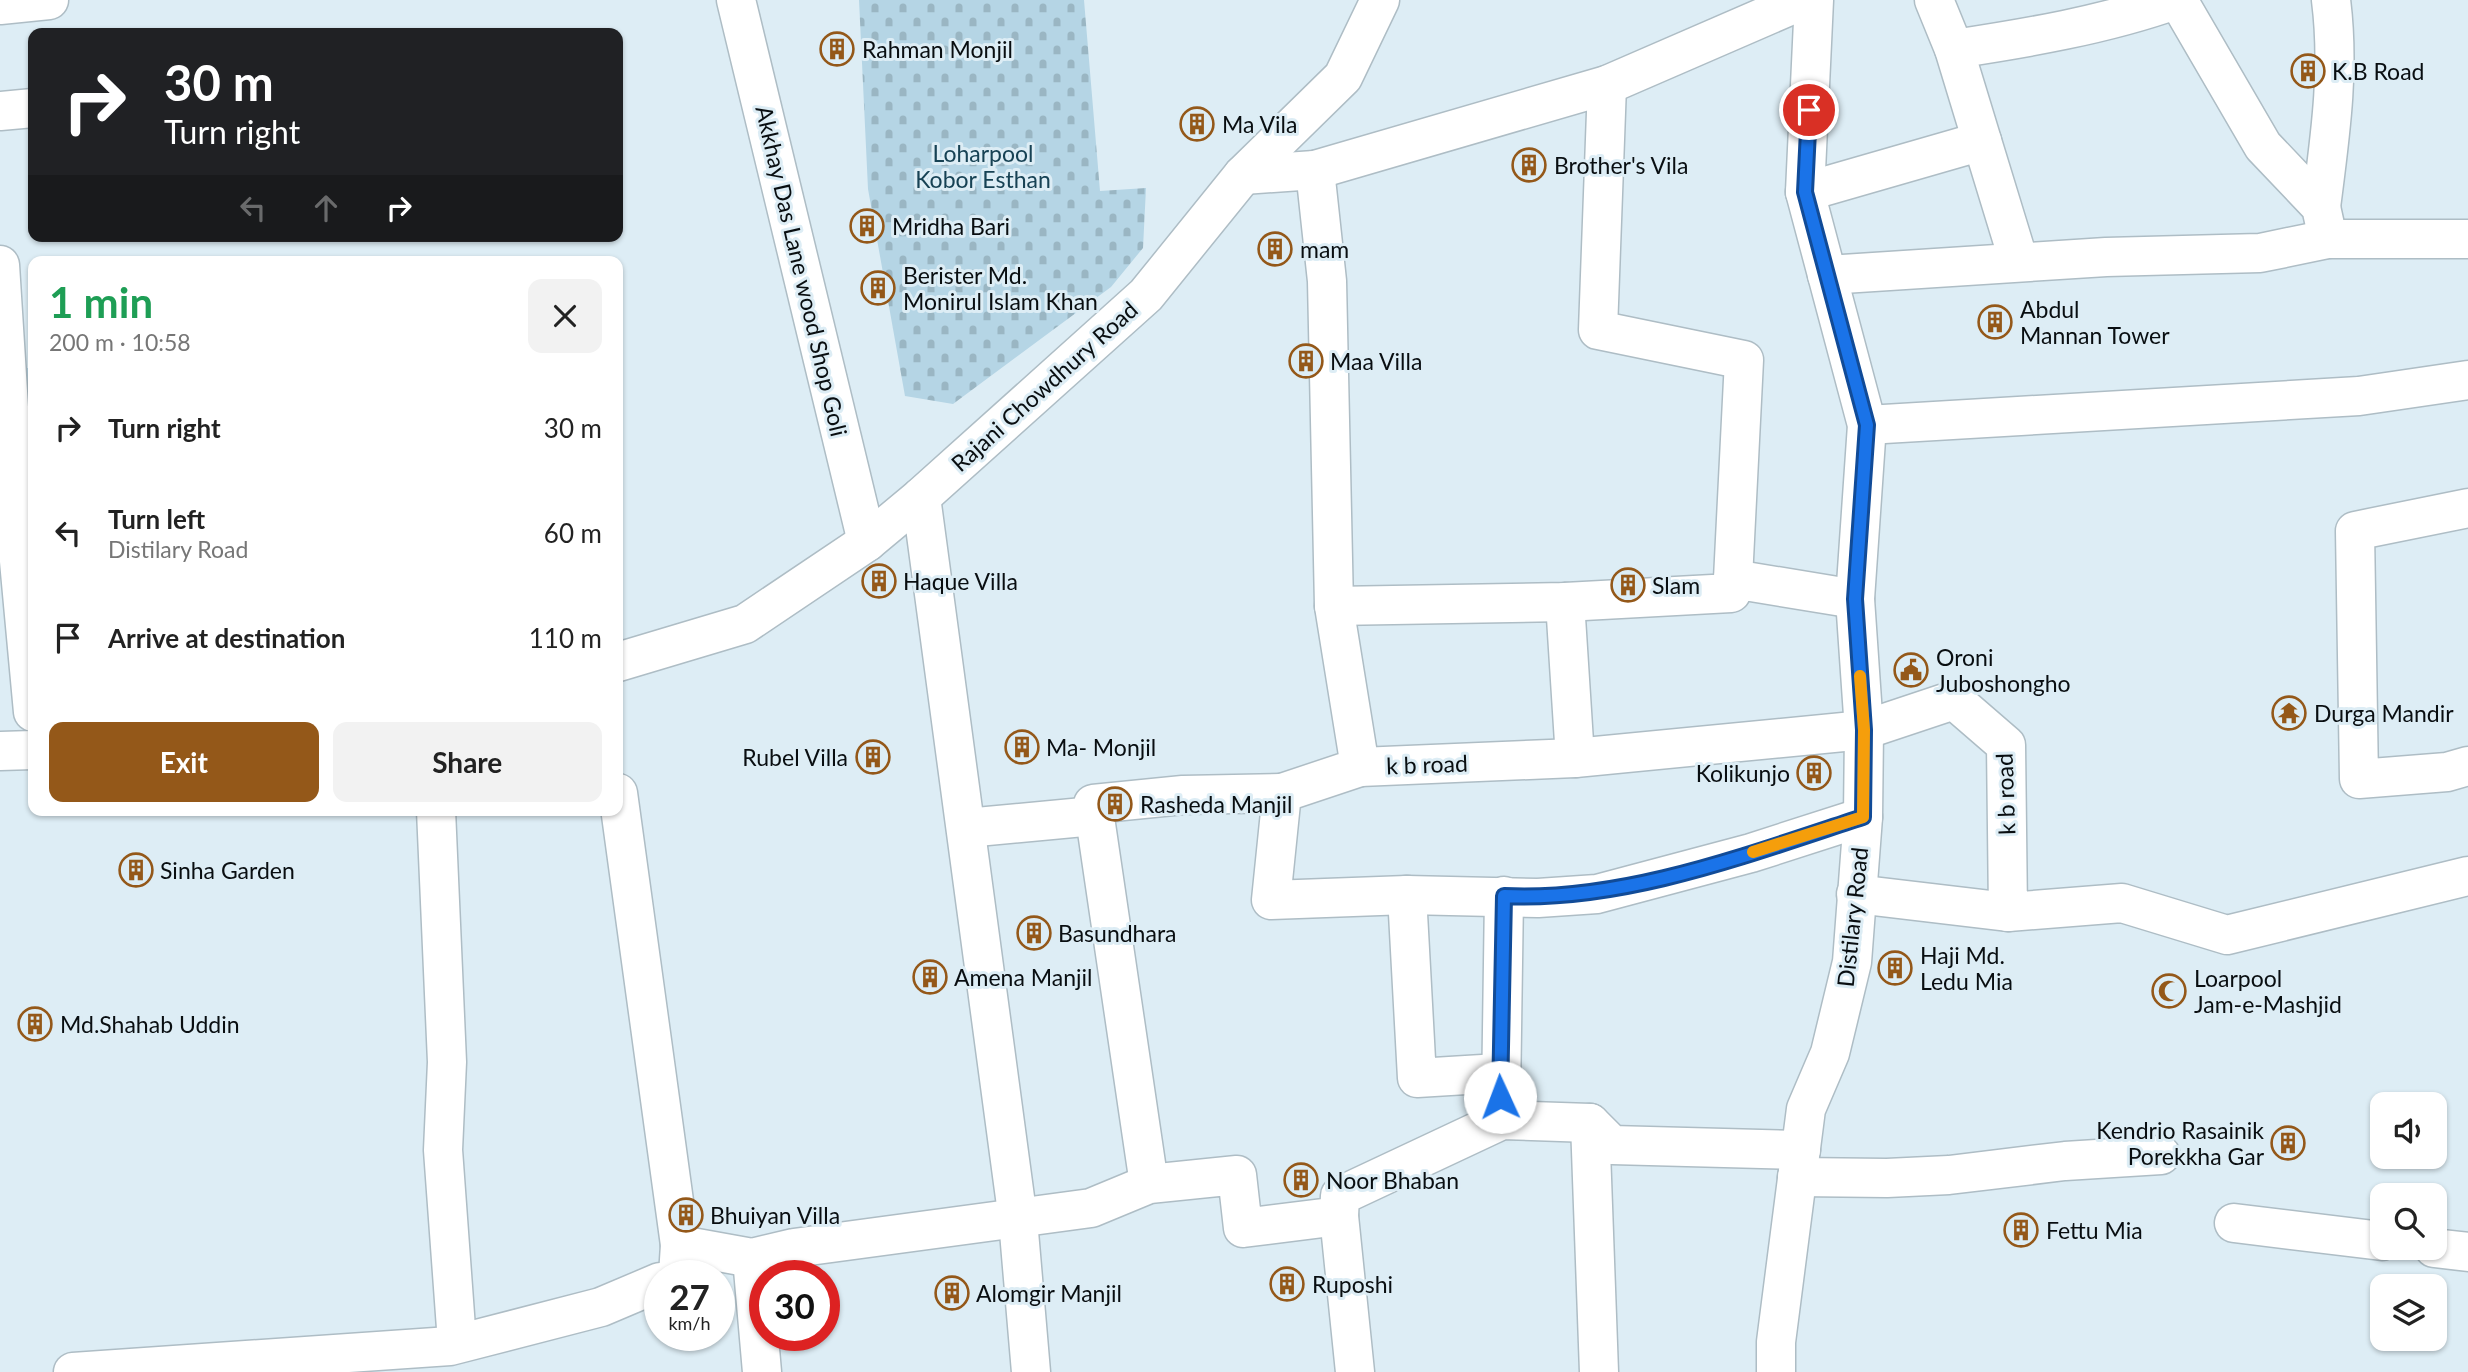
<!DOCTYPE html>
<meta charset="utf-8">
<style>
body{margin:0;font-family:Lato,sans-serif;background:#f2f2f2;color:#222;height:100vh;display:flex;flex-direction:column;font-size:26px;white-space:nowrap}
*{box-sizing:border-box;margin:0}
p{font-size:23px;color:#767676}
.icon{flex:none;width:38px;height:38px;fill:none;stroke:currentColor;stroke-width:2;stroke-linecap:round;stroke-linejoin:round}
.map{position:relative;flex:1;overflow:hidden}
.panel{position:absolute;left:28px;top:256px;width:595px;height:560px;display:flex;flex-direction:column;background:#fff;border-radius:14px;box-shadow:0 2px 5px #0004}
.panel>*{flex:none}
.top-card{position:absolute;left:28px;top:28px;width:595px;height:214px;border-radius:14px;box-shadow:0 2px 5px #0004;background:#202124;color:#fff;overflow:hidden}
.tools{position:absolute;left:2370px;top:1092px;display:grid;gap:14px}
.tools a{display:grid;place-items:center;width:77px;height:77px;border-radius:14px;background:#fff;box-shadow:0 2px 5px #0004;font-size:35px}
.speed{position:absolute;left:644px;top:1260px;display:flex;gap:14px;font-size:35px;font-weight:700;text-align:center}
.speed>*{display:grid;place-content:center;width:91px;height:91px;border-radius:50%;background:#fff;box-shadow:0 2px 5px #0004;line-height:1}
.speed small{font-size:18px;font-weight:400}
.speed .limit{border:10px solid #d22;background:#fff;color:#111}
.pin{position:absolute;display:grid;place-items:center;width:60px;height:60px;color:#fff;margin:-30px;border:4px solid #fff;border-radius:50%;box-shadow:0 2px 7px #0007}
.me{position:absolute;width:77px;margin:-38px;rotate:358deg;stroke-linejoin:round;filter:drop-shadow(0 0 5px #0008)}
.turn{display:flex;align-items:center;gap:24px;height:147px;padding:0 21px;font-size:32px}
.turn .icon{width:91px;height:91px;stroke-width:2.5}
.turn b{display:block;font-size:49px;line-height:60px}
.lanes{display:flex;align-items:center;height:66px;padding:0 21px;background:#0003;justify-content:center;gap:35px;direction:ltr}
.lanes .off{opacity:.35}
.round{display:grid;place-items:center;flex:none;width:74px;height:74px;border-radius:14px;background:#f2f2f2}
.head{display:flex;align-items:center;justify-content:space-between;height:119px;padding:0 21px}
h1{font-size:42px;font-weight:700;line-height:52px;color:#1e9e55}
.primary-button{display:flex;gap:14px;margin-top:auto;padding:14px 21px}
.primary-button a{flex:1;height:80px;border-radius:14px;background:#945819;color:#fff;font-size:28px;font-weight:700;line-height:80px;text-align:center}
.primary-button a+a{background:#f2f2f2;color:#222}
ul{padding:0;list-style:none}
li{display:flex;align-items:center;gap:21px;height:105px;padding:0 21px}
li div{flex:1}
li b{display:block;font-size:26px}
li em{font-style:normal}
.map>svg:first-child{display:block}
</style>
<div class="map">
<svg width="2468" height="1372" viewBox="0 0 2468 1372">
<defs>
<pattern id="cemetery-stones" width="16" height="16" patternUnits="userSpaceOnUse" patternTransform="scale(1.75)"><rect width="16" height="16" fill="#b5d5e5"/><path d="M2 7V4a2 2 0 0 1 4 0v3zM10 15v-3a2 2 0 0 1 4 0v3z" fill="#9ab6c3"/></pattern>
</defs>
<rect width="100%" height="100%" fill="#ddedf5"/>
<polygon fill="#b5d5e5" points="22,368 33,368 33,564"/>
<polygon fill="url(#cemetery-stones)" points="859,0 1084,0 1100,191 1146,188 1143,248 1111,287 953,404 905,396 868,189"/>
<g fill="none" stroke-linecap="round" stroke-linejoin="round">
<defs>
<g id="street">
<polyline points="736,0 867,542"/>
<polyline points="1934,0 1954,49 1982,141"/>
<polyline points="2178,0 2263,146 2321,207 2328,239"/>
<polyline points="0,5 49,0"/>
<path d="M1954 49C2027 38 2104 25 2175 0"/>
<polyline points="1607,85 1598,330 1744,360 1733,579"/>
<polyline points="0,111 33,108"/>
<polyline points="1315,170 1327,281 1334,606 1360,767 1282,793 1271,900 1407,895 1538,898 1597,894 1751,853 1863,817"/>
<polyline points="1243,175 1315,170 1607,85 1803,0"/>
<polyline points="1805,192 1982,141 2019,262"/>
<path d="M2321 207C2330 137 2340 70 2331 0"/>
<polyline points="0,265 18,550 33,712"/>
<polyline points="1827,275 2106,257 2260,253 2328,239 2468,239"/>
<polyline points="1867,425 2359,396 2468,380"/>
<polyline points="921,497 1018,1220 1031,1372"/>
<polyline points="2468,508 2355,531 2359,779 2447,772 2468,766"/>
<polyline points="1565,602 1575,758"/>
<polyline points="1334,606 1565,602 1731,593 1733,579 1855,599"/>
<polyline points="618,662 745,624 867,542 921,497 1146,295 1243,175 1343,77 1380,0"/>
<polyline points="0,751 33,750"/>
<polyline points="1360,767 1575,758 1864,730 1954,700 2006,745 2008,912 2122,903 2227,935 2468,876"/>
<polyline points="618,793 680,1245"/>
<polyline points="436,810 447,1062 443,1150 457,1342"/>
<polyline points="966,828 1094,816"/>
<polyline points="1856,894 2008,912"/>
<polyline points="1407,895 1417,1078 1499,1073"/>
<polyline points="1501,1097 1504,896"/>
<polyline points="1590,1123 1599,1372"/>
<polyline points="1797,1177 1887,1178 1949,1175 2065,1161 2161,1155"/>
<polyline points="1149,1184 1093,804 1183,795 1282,793"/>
<polyline points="1339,1216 1355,1372"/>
<polyline points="2234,1223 2382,1241"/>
<polyline points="2434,1248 2468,1252"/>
<polyline points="752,1258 762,1372"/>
<polyline points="675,1276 678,1275 680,1245 752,1258 794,1248 1091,1208 1149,1184 1237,1175 1243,1228 1339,1216 1340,1196 1502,1120 1590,1123 1612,1145 1801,1150"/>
<polyline points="73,1372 450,1346 601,1307 660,1282"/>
<polyline points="1776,1372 1776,1342 1806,1109 1830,1053 1852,962 1863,817 1864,730 1855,599 1867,425 1805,192 1814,0"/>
</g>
</defs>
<use href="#street" stroke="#aebdc5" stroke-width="41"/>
<use href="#street" stroke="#fff" stroke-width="38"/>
</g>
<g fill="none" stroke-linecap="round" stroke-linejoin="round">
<defs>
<path id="route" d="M1500 1097 1504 896C1624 902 1749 854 1863 817L1864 730 1855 599 1867 425 1805 192 1809 110"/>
</defs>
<use href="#route" stroke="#114b97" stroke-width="18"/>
<use href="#route" stroke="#1a73e8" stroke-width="12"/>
<polyline stroke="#f59e0b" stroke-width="12" points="1753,852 1863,817 1864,730 1860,676"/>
</g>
<defs>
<symbol id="building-ring" viewBox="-11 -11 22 22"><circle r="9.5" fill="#ddedf5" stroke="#945819" stroke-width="1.5"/><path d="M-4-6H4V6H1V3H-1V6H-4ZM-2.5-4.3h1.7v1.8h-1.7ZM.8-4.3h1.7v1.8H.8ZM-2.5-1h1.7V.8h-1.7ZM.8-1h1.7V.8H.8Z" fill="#945819"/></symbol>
<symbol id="civic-ring" viewBox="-11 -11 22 22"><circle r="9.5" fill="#ddedf5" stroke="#945819" stroke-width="1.5"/><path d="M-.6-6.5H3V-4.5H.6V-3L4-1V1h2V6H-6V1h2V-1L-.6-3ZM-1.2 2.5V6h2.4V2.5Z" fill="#945819"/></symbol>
<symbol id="temple-ring" viewBox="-11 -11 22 22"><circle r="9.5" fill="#ddedf5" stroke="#945819" stroke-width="1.5"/><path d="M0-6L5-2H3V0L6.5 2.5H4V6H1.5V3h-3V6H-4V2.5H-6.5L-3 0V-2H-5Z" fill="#945819"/></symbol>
<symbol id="mosque-ring" viewBox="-11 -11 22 22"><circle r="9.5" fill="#ddedf5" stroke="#945819" stroke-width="1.5"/><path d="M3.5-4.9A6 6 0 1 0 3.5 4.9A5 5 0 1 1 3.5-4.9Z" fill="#945819"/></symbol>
</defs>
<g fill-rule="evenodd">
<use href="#building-ring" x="818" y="30" width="38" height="38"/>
<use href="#building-ring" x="2289" y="52" width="38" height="38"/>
<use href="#building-ring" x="1178" y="105" width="38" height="38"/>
<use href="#building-ring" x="1510" y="146" width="38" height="38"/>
<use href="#building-ring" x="848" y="207" width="38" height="38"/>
<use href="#building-ring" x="1256" y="230" width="38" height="38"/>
<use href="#building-ring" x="859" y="269" width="38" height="38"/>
<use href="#building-ring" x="1976" y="303" width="38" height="38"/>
<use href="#building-ring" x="1287" y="342" width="38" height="38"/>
<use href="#building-ring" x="860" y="562" width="38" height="38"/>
<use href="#building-ring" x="1609" y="566" width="38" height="38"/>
<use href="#civic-ring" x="1892" y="651" width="38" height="38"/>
<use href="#temple-ring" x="2270" y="694" width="38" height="38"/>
<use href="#building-ring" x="1003" y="728" width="38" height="38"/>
<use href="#building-ring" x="854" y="738" width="38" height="38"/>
<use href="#building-ring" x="1795" y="754" width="38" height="38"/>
<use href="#building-ring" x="1096" y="785" width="38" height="38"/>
<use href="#building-ring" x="117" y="851" width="38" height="38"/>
<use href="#building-ring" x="1015" y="914" width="38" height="38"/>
<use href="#building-ring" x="1876" y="949" width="38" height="38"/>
<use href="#building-ring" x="911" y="958" width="38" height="38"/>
<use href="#mosque-ring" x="2150" y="972" width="38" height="38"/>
<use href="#building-ring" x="16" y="1005" width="38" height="38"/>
<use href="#building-ring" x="2269" y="1124" width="38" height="38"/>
<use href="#building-ring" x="1282" y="1161" width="38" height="38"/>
<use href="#building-ring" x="667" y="1196" width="38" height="38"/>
<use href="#building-ring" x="2002" y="1211" width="38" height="38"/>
<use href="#building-ring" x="1268" y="1265" width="38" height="38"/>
<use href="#building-ring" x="933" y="1274" width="38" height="38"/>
</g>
<g text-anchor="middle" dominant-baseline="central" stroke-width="6" stroke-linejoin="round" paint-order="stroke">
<g font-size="23" fill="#090e11" stroke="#ddedf5" text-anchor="start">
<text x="862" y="49">Rahman Monjil</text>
<text x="2332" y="71">K.B Road</text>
<text x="1222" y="124">Ma Vila</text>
<text x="1554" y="165">Brother's Vila</text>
<text x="892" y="226">Mridha Bari</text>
<text x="1300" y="249">mam</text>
<text x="903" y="275">Berister Md.<tspan x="903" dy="26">Monirul Islam Khan</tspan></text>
<text x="2020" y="309">Abdul<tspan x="2020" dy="26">Mannan Tower</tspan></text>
<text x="1330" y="361">Maa Villa</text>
<text x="903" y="581">Haque Villa</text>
<text x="1652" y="585">Slam</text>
<text x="1936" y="657">Oroni<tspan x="1936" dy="26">Juboshongho</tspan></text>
<text x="2314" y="713">Durga Mandir</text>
<text x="1046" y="747">Ma- Monjil</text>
<text x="848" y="757" text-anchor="end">Rubel Villa</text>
<text x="1790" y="773" text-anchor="end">Kolikunjo</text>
<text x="1140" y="804">Rasheda Manjil</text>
<text x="160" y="870">Sinha Garden</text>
<text x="1058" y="933">Basundhara</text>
<text x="1920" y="955">Haji Md.<tspan x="1920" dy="26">Ledu Mia</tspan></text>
<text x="954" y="977">Amena Manjil</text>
<text x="2194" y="978">Loarpool<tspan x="2194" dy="26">Jam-e-Mashjid</tspan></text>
<text x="60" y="1024">Md.Shahab Uddin</text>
<text x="2264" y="1130" text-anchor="end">Kendrio Rasainik<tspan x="2264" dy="26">Porekkha Gar</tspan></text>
<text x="1326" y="1180">Noor Bhaban</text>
<text x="710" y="1215">Bhuiyan Villa</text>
<text x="2046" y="1230">Fettu Mia</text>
<text x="1312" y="1284">Ruposhi</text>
<text x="976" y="1293">Alomgir Manjil</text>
</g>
<g font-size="23" fill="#174254" stroke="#ddedf5">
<text x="983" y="153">Loharpool<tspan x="983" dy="26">Kobor Esthan</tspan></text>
</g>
<g font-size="23" fill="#090e11" stroke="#ddedf5">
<text transform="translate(802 271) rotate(77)">Akkhay Das Lane wood Shop Goli</text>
<text transform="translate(1044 386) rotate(-42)">Rajani Chowdhury Road</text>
<text transform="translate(1427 764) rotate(-2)">k b road</text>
<text transform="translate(2005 794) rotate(-92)">k b road</text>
<text transform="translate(1852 917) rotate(-84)">Distilary Road</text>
</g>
</g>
</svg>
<div class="tools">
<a><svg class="icon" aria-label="sound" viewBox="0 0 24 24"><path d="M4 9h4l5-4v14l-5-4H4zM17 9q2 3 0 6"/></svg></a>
<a><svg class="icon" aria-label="search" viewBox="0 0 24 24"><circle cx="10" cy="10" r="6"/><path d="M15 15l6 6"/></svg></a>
<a><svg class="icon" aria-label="layers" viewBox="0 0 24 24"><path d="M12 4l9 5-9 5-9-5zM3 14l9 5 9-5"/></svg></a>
</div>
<div class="speed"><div>27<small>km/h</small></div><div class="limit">30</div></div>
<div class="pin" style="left:1809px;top:110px;background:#d93025"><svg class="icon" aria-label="arrive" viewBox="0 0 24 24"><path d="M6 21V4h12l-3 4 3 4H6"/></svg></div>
<svg class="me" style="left:1500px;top:1097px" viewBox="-20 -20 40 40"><circle r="19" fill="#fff"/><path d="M0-13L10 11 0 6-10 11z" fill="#1a73e8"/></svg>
<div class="top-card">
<div class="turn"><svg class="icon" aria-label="right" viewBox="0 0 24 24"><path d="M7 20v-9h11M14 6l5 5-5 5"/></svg><div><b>30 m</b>Turn right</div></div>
<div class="lanes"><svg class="icon off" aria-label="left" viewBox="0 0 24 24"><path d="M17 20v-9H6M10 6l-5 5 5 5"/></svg><svg class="icon off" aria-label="ahead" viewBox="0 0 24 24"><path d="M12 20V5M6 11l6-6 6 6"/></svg><svg class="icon" aria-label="right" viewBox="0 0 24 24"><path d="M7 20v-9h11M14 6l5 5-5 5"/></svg></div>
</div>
<section class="panel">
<div class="head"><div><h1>1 min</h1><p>200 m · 10:58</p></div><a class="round"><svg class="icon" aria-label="close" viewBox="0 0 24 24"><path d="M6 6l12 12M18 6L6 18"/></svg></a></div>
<ul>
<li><svg class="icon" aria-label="right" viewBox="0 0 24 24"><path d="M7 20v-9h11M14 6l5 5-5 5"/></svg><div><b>Turn right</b></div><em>30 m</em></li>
<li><svg class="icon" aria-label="left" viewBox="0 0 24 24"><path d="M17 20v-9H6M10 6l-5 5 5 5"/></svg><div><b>Turn left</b><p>Distilary Road</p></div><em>60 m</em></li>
<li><svg class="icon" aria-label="arrive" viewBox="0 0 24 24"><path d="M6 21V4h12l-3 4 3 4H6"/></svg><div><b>Arrive at destination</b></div><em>110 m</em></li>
</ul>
<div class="primary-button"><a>Exit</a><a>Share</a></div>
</section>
</div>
